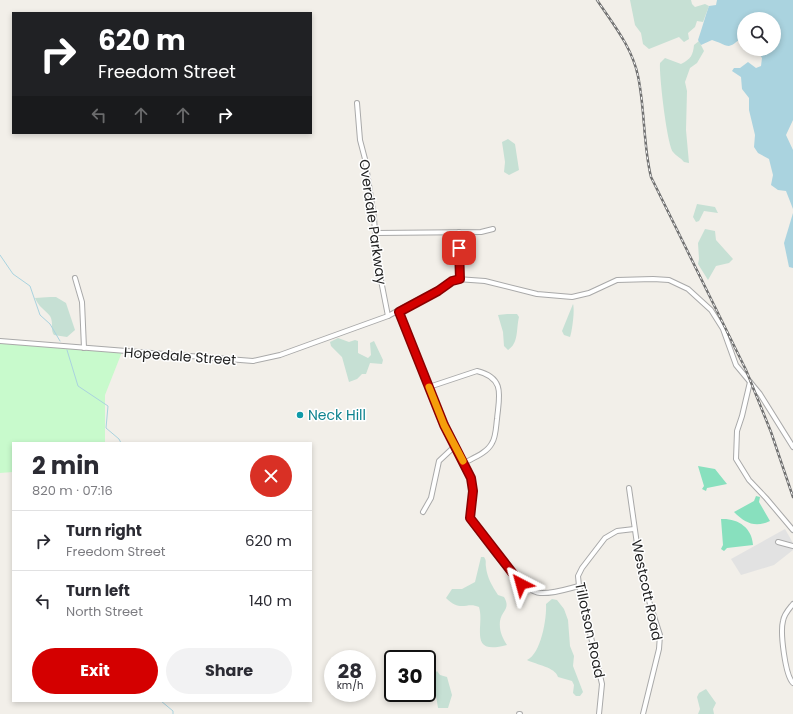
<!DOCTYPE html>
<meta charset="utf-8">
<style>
body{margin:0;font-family:Poppins,sans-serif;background:#f2f2f3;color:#2b2b33;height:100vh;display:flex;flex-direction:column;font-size:15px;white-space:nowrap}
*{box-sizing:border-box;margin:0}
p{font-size:13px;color:#7c7c81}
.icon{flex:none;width:22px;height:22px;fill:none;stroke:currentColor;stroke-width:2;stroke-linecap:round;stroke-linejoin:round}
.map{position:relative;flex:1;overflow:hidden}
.panel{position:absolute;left:12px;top:442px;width:300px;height:260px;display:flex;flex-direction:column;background:#fff;border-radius:0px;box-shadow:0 2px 6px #0003}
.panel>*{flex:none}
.top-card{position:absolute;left:12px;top:12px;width:300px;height:122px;border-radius:0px;box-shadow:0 2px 6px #0003;background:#202124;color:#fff;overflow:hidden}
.controls{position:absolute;left:737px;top:12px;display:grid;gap:8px}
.controls a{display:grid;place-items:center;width:44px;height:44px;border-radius:50%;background:#fff;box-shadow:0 2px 6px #0003;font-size:20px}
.speed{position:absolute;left:324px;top:650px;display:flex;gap:8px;font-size:20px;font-weight:700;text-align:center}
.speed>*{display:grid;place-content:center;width:52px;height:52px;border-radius:50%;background:#fff;box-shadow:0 2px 6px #0003;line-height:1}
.speed small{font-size:10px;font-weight:400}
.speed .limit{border:2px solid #111;border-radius:6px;background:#fff;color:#111}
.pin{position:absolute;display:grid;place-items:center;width:34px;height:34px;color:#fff;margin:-17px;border-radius:8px;box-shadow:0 2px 6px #0006}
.me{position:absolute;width:44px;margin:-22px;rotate:321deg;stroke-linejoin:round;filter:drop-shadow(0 0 3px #0008)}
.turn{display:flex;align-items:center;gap:14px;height:84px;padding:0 20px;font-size:18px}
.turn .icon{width:52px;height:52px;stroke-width:2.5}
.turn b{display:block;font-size:28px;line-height:34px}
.lanes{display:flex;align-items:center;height:38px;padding:0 20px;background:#0003;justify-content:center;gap:20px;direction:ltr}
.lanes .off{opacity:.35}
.round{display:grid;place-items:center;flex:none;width:42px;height:42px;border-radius:21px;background:#f2f2f3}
.head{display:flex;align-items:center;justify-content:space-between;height:68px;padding:0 20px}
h1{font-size:24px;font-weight:700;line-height:30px}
.primary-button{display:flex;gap:8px;margin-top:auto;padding:8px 20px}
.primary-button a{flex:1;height:46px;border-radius:24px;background:#d40000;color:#fff;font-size:16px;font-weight:700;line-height:46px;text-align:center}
.primary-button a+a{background:#f2f2f3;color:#2b2b33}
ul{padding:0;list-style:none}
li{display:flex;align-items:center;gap:12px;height:60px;padding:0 20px;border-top:1px solid #e1e1e2}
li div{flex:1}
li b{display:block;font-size:15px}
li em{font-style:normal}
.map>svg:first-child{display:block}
</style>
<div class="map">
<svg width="793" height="714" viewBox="0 0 793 714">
<rect width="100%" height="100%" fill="#f2efe9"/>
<g fill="#c6e0d4">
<polygon points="630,0 691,0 692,4 695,7 705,4 709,6 703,22 697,21 695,27 688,33 689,39 684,42 679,37 649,49 643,44 641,33 635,25"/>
<path d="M699 41 704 51 697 63 690 68 685 82 687 91 686 130 689 163 684 162C681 158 676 156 673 152 667 144 659 75 660 63L665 58 681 64C691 59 693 55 694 45Z"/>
<polygon points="508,139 515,144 519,170 509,175 504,172 505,162 502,142"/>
<polygon points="697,204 715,207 718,213 704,211 699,221 696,222 693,217"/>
<polygon points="705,229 715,231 716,240 733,259 729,263 716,266 708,280 698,264 699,259 698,243"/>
<path d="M50 297H56L66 303 75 330 67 337 54 335C50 330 54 323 50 316 45 310 38 306 35 298Z"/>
<path d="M573 304C575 310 572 331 570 337L564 335 562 331Z"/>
<path d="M507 314H517L519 317C516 329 519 343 508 350L504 346 503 332 498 315Z"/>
<polygon points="338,338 349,342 355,340 358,341 358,353 368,358 371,355 370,343 374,341 383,360 382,364 370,363 366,374 362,374 357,379 349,382 342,357 331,346 330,342"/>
<path d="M481 557H484C487 561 485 563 486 567 487 577 492 586 498 595L504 597C511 609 502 610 500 621 499 630 502 637 507 645 467 656 485 626 479 607 467 601 461 613 446 598L452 589H462L475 582Z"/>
<path d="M552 599 557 600 564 609 568 620 570 646 574 656 573 666 583 692 580 696H576L573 693 574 685 572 681 558 677C555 667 537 665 527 660 541 654 547 618 546 604Z"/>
<polygon points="437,671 440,675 447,677 452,695 448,708 438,708 435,689 431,684 431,677"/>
<polygon points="706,689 716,703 713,709 714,714 698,714 700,709 697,697 699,693"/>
</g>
<polygon fill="#c8facc" points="0,343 122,352 105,395 105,443 13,443 13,472 0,473"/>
<g fill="#88e0be">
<polygon points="698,466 715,469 727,484 707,488 706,491 702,489 704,486"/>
<path d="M756 496 760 497 759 502 770 521C755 528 745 523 734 512L754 501Z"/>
<path d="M721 519C737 518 752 527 753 545L727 548 724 551 721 549 723 545Z"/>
</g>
<polygon fill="#e2e2e2" points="785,529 793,543 793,550 774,565 741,575 731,559"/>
<g fill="#aad3df">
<path d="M717 0H793V120L786 135 793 150V209L786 191 778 190 771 185 773 175 769 159 758 153 754 147 755 135 749 110V98L742 89 741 77 732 71 734 68H740L748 62 756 68 761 66 762 58 756 49H774V19H744V36C726 50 732 47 712 40L701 45 698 40C702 28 705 17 709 6L716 5Z"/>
<polygon points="793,213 793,268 789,267 784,243"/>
</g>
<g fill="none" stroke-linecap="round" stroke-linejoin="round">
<g stroke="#aad3df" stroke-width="1">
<polyline points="0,255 13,274 30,286 40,315 50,324 60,341"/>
<polyline points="67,350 78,386 108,406 106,428 119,439 121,443"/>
<polyline points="161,701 173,711 173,714"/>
</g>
<defs>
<g id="minor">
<polyline points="357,103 360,140 365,159 374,218 377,260 388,316"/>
<polyline points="459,232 460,279"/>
<polyline points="376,233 481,232 493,229"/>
<polyline points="75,278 82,302 84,348"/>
<path d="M399 312 445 425 471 477 473 491 469 514 471 522C484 539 520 592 540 593 553 594 567 589 579 586"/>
<polyline points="0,341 253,361 280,355 388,316 457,279 485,281 537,294 572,297 589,293 617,280 653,279 669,280 688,289 711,310 723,329 736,365 760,394 793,447"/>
<polyline points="750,382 742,416 737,431 736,459 749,480 766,498 793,530"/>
<path d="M429 387 477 371C506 378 499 397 497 419 496 426 496 437 492 443 487 453 473 458 464 463"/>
<polyline points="629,488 642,579 660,635 659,649 643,714"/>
<polyline points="423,512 431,498 439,461 455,446"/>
<polyline points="778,542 793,546"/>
<path d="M793 604C789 609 784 614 783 621 780 632 785 675 793 683"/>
<polyline points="519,714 520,714"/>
<polyline points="599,714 602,684 579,586 578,576 582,568 605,538 617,531 634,529"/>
</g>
</defs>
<use href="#minor" stroke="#a9a9a9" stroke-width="6"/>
<use href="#minor" stroke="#fff" stroke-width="4"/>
<defs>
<path id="rail" d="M597 0C613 24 632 47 638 76 645 109 643 144 651 177L746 370 771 432 793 497"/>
</defs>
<use href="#rail" stroke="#707070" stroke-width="2.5"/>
<use href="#rail" stroke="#fff" stroke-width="1" stroke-dasharray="3" stroke-linecap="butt"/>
</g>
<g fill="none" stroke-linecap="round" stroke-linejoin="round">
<defs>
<polyline id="route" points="459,248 460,279 452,281 438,291 399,312 444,425 471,478 473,491 470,518 521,584"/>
</defs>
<use href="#route" stroke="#8a0000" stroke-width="10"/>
<use href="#route" stroke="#d40000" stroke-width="7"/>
<polyline stroke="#f59e0b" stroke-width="7" points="429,387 444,425 463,461"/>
</g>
<circle fill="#0f9aa8" stroke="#fff" stroke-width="1.5" cx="300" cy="415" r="4"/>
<g text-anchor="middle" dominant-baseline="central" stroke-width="3" stroke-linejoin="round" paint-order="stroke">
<g font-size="14" fill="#222" stroke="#fff">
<text transform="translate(373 222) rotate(82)">Overdale Parkway</text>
<text transform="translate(180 356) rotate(4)">Hopedale Street</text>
<text transform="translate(647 590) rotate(78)">Westcott Road</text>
<text transform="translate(590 630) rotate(78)">Tillotson Road</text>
</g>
<g font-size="14" fill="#0d838f" stroke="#fff" text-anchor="start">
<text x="308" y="415">Neck Hill</text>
</g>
</g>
</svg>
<div class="controls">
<a><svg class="icon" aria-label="search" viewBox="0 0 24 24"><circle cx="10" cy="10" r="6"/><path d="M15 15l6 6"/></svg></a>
</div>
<div class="speed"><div>28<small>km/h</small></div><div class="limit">30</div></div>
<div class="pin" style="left:459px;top:248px;background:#d93025"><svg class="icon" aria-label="arrive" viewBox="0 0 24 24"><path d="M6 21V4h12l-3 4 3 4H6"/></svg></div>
<svg class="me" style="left:521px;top:584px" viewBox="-20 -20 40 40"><path d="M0-17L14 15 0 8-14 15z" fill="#d40000" stroke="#fff" stroke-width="4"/></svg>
<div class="top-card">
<div class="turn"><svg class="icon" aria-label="right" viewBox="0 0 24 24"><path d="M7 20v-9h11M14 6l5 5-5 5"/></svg><div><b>620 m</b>Freedom Street</div></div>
<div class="lanes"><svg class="icon off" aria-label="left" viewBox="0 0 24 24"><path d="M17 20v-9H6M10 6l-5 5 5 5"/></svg><svg class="icon off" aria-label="ahead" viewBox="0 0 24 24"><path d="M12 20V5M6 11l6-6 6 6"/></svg><svg class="icon off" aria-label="ahead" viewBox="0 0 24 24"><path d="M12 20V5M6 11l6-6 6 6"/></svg><svg class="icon" aria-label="right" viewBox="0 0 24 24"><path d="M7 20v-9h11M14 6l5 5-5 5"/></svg></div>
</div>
<section class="panel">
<div class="head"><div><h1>2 min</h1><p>820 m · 07:16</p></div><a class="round" style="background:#d93025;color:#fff"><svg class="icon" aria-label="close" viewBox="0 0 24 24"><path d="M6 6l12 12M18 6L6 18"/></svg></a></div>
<ul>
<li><svg class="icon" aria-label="right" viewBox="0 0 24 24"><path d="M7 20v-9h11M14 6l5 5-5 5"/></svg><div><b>Turn right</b><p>Freedom Street</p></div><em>620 m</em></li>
<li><svg class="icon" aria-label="left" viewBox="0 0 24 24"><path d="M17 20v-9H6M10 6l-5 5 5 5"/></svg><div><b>Turn left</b><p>North Street</p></div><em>140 m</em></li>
</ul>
<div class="primary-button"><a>Exit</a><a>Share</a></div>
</section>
</div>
